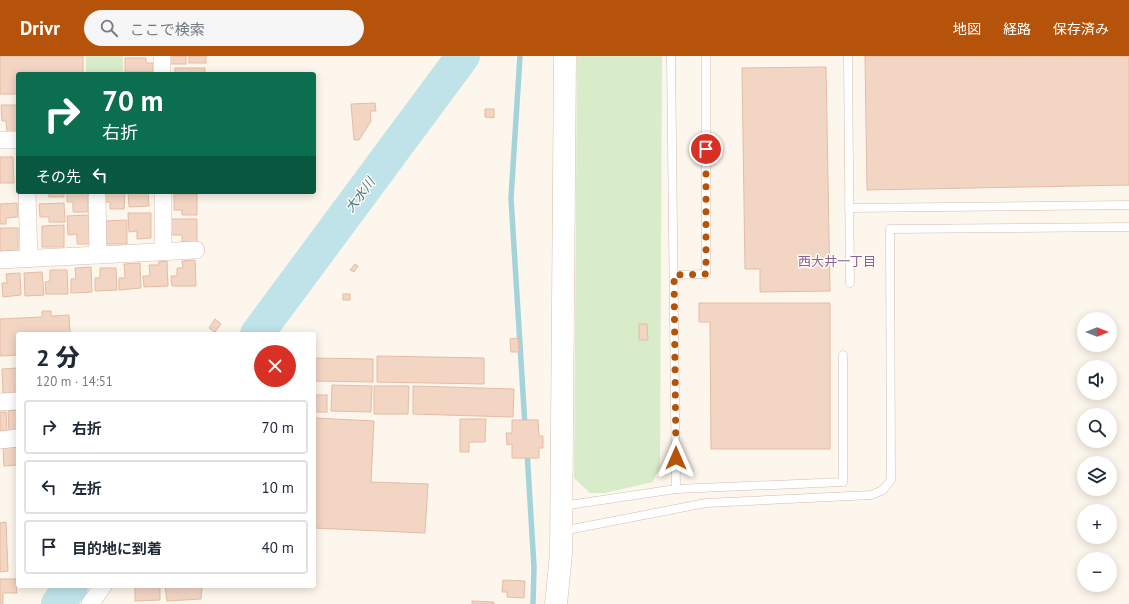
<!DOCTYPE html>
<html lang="ja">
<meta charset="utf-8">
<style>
body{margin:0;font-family:"PT Sans","Noto Sans JP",sans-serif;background:#f6f6f7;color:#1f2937;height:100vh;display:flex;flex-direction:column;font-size:15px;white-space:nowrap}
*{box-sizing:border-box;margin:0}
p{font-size:13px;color:#747a83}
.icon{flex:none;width:22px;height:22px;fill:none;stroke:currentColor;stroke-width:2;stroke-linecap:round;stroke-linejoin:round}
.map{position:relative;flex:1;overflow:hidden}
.sheet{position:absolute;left:16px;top:276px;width:300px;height:256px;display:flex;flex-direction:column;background:#fff;border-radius:4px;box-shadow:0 2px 10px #0003}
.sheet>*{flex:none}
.hud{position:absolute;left:16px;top:16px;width:300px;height:122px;border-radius:4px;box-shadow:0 2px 10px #0003;background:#0b6e4f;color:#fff;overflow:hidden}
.needle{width:26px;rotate:90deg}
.fabs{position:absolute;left:1077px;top:256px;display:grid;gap:8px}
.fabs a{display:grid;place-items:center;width:40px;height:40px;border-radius:50%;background:#fff;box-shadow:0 2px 10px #0003;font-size:20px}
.pin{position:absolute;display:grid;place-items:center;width:34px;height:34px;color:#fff;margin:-17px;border:2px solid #fff;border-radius:50%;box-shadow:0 1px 4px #0007}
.me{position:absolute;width:44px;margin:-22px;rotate:0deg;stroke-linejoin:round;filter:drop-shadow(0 0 3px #0008)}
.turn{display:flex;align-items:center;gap:14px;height:84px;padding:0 20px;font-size:18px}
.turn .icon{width:52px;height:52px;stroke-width:2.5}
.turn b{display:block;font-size:28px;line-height:34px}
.then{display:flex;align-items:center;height:38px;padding:0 20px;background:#0003;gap:8px;font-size:15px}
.round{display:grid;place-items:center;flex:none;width:42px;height:42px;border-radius:21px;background:#f6f6f7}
.summary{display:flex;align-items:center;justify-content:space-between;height:68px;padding:0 20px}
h1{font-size:24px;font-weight:800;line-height:30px}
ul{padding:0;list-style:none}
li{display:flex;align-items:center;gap:12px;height:54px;margin:0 8px 6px;padding:0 12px;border:2px solid #e0e1e3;border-radius:4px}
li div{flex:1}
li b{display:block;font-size:15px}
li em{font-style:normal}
header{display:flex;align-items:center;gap:24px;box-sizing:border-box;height:56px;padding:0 20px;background:#b45309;color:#fff}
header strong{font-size:19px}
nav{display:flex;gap:22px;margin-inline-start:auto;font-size:14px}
.search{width:280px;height:36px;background:#f6f6f7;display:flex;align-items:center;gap:10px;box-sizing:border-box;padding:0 14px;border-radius:22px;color:#747a83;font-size:15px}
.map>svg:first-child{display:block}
</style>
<header>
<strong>Drivr</strong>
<div class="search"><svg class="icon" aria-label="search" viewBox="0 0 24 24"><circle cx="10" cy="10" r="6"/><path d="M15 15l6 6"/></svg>ここで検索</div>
<nav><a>地図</a><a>経路</a><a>保存済み</a></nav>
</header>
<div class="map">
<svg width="1129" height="548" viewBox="0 0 1129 548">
<rect width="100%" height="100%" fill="#fdf6ec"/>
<g fill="#d8ecc9">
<rect x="86" y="0" width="37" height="18"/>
<polygon points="577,0 662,0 660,410 653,426 605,437 590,437 574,422"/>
</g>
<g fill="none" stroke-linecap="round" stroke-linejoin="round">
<g stroke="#a5d3da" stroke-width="5.5">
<polyline points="520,0 511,142 525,370"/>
<polyline points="527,395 534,511 533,548"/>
</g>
<g stroke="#bfe3e8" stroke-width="34">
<polyline points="257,278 463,0"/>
<polyline points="58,548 71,530"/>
</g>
</g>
<g fill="#f3d5c3" stroke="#e6bba3">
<polygon points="0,0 83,0 83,18 18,18 18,38 0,38"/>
<rect x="170" y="0" width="16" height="8"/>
<rect x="189" y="0" width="17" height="7"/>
<polygon points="865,0 1129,0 1129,129 867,134"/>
<polygon points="125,2 146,2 146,7 153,7 153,16 125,16"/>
<polygon points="826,11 830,235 760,236 760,213 745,213 742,12"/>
<rect x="175" y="12" width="30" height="6"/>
<polygon points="375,47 376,55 370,55 371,65 359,84 354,84 351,48"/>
<polygon points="1,49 18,49 18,77 7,77 6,65 2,65"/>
<polygon points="485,53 494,53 494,62 485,61"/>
<polygon points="0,101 13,101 14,127 0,127"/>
<rect x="49" y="136" width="15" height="5"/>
<polygon points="67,136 88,136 88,156 73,156 73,146 67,146"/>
<polygon points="104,136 125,136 124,153 110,153 110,146 104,146"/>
<polygon points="128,136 148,136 149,150 129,151"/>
<polygon points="174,138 197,138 197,159 182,159 182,154 174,154"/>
<polygon points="17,147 18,161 6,162 6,168 0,168 0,148"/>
<polygon points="64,147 65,166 49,166 49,161 40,161 39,148"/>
<polygon points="128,157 151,157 151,182 137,183 137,175 129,176"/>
<polygon points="89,159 90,188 77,188 77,178 68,179 67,160"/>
<polygon points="170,163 197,163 197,186 182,186 182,179 170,179"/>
<polygon points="127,164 127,188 106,188 105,165"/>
<polygon points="64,169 64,191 42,191 42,170"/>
<rect x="0" y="172" width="18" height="23"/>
<polygon points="195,204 196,230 172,230 171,220 177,220 177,212 183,212 182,205"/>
<polygon points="167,205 168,230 144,231 143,220 150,220 149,209 159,209 158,206"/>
<polygon points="140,207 141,232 119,234 119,222 125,222 124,208"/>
<polygon points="355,208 358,210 354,216 350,214"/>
<polygon points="91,211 92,236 71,237 71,223 76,223 75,212"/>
<polygon points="100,212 116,212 117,234 95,235 95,222 100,222"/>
<polygon points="50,214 67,214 68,238 46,238 45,226 50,225"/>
<polygon points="42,216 44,239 25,240 24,217"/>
<polygon points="20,217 21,239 3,241 2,227 7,227 6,218"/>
<rect x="343" y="238" width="7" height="6"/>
<polygon points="699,247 830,247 830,393 711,393 710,266 699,266"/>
<polygon points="42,255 51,255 51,260 69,259 70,278 18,278 18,299 0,300 0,263 42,261"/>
<polygon points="215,263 221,268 215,276 209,272"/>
<polygon points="639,268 647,268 648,284 639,284"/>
<polygon points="518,282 519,296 511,296 510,283"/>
<polygon points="377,300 484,302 484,328 377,326"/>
<polygon points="314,302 373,303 373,326 314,325"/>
<polygon points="18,312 18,328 15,328 15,337 3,338 2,313"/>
<polygon points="332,329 372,330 371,356 331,355"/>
<polygon points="374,330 409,330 408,358 374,358"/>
<polygon points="413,330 514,333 513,361 413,358"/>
<rect x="314" y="339" width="13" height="17"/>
<polygon points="18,354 18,375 9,376 8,355"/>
<polygon points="0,356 6,356 7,375 0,375"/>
<polygon points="314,362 374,365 371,426 428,428 425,477 314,472"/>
<polygon points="460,363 486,363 485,386 469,386 469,396 460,396"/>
<polygon points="512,364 538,364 539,380 543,380 543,392 539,392 539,402 512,402 512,388 507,389 506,377 512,377"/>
<polygon points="18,391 18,409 4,410 3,392"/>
<polygon points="6,466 8,515 0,516 0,467"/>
<polygon points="0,523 16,523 17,537 3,537 3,548 0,548"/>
<polygon points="503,524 525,525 524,542 507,541 507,536 502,536"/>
<polygon points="135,530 160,530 160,544 135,545"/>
<polygon points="165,530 202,530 201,543 167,545"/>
<polygon points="472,545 494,546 494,548 472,548"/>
</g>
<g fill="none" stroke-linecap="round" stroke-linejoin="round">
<defs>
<g id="lane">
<polyline points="671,0 676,433"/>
<polyline points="848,0 850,227"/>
<polyline points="849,152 1129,149"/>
<polyline points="674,219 706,218 706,0"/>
<polyline points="562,450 676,433 843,426 843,299"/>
<polyline points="562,475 706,447 871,439 883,434 891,424 890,173 1129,171"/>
</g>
<g id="street">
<polyline points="162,0 162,18"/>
<polyline points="0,84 18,84"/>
<polyline points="27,136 29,203"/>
<polyline points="163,136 163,195"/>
<polyline points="97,141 98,199"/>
<polyline points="0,204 196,194"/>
<polyline points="0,346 18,345"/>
<polyline points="0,384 18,382"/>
<polyline points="90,548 103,530"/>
</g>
<polyline id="secondary" points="556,548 561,498 565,0"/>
</defs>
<use href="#lane" stroke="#d1beb0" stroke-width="9"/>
<use href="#street" stroke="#d1beb0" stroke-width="18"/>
<use href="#secondary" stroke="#d6c0b0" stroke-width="23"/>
<use href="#lane" stroke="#fff" stroke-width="8"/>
<use href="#street" stroke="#fff" stroke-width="17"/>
<use href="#secondary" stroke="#fff" stroke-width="22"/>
</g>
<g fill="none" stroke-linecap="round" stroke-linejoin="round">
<polyline stroke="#b45309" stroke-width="7" stroke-dasharray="0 12.6" points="676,402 674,219 706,218 706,93"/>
</g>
<g text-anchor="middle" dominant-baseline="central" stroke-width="3" stroke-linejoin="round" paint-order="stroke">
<g font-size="13" font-style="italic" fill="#437c86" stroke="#fffaf3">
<text transform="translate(360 139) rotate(-53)">大水川</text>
</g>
<g font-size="13" fill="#846695" stroke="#fffaf3">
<text x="837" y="205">西大井一丁目</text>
</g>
</g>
</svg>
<div class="fabs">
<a><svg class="needle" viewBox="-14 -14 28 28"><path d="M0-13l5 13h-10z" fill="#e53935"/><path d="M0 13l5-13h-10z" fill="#747a83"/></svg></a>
<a><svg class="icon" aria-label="sound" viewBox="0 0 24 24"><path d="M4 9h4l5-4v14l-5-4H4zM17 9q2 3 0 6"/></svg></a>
<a><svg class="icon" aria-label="search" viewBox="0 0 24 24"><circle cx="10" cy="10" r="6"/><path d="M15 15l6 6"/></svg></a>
<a><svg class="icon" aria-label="layers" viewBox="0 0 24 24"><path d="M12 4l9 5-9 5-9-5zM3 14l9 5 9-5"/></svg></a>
<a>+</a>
<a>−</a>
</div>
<div class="pin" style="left:706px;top:93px;background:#d93025"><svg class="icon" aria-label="arrive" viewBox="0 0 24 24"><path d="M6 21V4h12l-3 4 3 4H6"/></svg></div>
<svg class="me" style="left:676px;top:402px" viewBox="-20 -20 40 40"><path d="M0-17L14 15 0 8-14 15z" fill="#b45309" stroke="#fff" stroke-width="4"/></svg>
<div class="hud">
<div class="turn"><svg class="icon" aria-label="right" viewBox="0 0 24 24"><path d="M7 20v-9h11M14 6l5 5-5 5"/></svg><div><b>70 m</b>右折</div></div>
<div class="then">その先<svg class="icon" aria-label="left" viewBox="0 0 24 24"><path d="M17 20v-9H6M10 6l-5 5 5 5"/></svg></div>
</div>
<section class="sheet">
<div class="summary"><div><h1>2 分</h1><p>120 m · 14:51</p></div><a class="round" style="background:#d93025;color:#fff"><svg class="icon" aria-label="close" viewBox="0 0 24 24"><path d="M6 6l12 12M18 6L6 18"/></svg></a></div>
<ul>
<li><svg class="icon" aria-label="right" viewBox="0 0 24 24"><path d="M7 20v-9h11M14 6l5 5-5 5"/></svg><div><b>右折</b></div><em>70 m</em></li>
<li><svg class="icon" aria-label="left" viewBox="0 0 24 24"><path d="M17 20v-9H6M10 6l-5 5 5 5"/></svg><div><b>左折</b></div><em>10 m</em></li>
<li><svg class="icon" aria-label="arrive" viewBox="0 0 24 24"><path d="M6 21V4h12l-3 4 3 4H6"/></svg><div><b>目的地に到着</b></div><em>40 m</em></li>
</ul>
</section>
</div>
